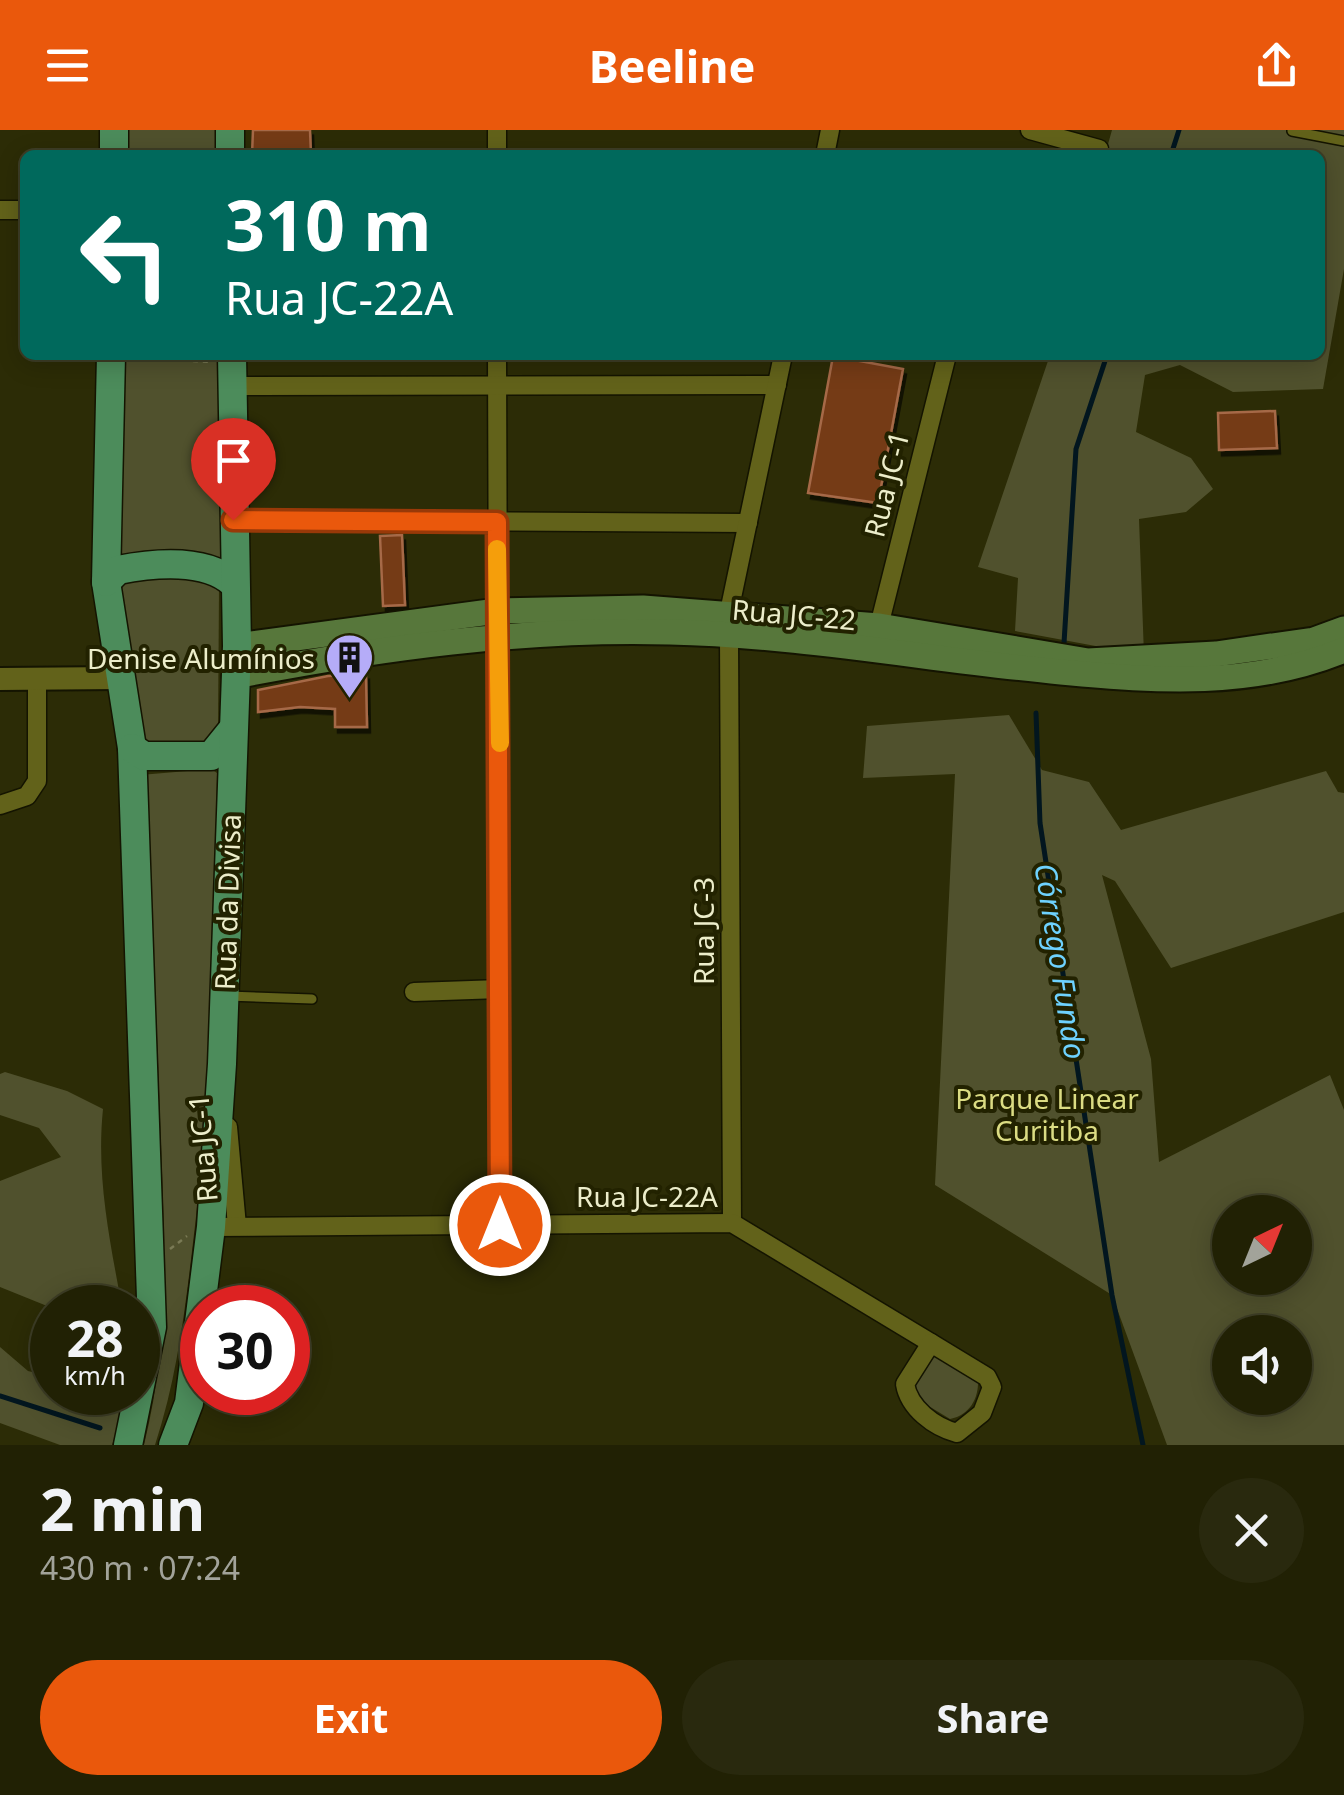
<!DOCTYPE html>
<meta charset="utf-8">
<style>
body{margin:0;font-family:"Noto Sans",sans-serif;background:#29290e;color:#f1f3f6;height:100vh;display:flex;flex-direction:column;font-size:38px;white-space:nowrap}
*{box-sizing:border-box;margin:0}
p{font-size:32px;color:#a2a39a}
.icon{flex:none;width:55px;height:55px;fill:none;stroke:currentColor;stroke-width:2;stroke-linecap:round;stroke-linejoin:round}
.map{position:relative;height:1315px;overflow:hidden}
.panel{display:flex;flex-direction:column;background:#212104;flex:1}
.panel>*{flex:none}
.hud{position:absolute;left:20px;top:20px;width:1305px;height:210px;border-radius:15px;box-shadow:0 5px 25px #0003,0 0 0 2px #3e3e26;background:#00695c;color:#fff;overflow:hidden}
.needle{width:65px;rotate:43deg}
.buttons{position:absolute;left:1212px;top:1065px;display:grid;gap:20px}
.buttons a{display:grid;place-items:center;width:100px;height:100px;border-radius:50%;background:#212104;box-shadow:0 5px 25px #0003,0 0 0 2px #3e3e26;font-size:50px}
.speed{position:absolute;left:30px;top:1155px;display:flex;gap:20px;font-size:50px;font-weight:700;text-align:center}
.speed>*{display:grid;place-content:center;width:130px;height:130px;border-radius:50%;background:#212104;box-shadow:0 5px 25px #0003,0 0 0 2px #3e3e26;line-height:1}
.speed small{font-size:25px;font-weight:400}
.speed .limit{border:15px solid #d22;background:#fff;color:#111}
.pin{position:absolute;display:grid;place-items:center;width:85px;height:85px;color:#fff;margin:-102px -42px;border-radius:50% 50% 50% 0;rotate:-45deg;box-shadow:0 0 10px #0007}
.pin .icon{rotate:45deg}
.me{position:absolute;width:110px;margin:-55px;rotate:0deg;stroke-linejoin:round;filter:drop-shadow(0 0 8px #0008)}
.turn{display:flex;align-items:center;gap:35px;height:210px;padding:0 40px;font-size:45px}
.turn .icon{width:130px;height:130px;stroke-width:2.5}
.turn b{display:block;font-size:70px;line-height:85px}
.round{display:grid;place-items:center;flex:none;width:105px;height:105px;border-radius:52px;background:#29290e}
.summary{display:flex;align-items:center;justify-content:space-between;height:170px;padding:0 40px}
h1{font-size:60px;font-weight:700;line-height:75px}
.cta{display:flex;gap:20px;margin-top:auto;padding:20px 40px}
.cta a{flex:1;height:115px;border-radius:60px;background:#ea580c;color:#fff;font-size:40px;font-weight:700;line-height:115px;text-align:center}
.cta a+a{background:#29290e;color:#f1f3f6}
header{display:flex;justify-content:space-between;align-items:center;height:130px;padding:0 40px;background:#ea580c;color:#fff;font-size:45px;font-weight:700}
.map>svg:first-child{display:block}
</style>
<header><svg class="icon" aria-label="menu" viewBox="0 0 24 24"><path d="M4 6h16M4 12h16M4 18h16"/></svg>Beeline<svg class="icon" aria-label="share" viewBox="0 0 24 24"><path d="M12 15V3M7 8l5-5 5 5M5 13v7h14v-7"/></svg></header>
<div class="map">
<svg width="1344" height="1315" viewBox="0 0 1344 1315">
<defs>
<filter id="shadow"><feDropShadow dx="3" dy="5.5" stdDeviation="0" flood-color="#0009"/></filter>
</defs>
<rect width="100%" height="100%" fill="#2c2c06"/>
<g fill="#50512d" fill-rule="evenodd">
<polygon points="126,0 225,0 225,25 125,25"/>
<polygon points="1112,0 1344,0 1344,139 1323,259 1233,262 1180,235 1145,245 1136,302 1191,328 1213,359 1186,382 1139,389 1144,525 1015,501 1018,448 978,437 1050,225 1320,225 1320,25 1105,25"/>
<polygon points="119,225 227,225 227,441 114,437"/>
<polygon points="134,447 211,448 219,458 218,604 207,614 153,617 142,612 115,459 121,450"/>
<path d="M1009 585 1042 640 1089 652 1121 700 1326 641 1338 662 1344 663V782L1171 838 1115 751 1102 745 1151 929 1159 1032 1330 945 1344 980V1315H1167L1112 1165 935 1055 955 644 863 648 867 596ZM1295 1082V1148H1230V1082ZM1230 1202H1295V1268H1230Z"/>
<path d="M211 639 217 643C214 802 212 963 192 1121 184 1188 176 1251 155 1315H144C171 1208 164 1098 160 988 156 874 152 759 140 645Z"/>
<path d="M5 942 67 961 103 979C96 1047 110 1111 122 1177L52 1178 0 1157V1051L61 1027 39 998 0 985V944Z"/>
<polygon points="0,1217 28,1241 52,1247 52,1262 128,1267 112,1315 60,1315 0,1293"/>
<path d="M938 1225 978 1249C979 1268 970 1285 950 1289L917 1269 912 1257 925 1231Z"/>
</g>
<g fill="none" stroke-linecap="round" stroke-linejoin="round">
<g stroke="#02161f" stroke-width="5">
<polyline points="1171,25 1179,0"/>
<polyline points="1064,513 1076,319 1107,225"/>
<polyline points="1036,583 1040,693 1112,1165 1143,1315"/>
<polyline points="0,1266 100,1298"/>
</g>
</g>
<g fill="#743b19" stroke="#a66947" stroke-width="2.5" filter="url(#shadow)">
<polygon points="253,0 310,0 311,25 252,25"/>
<polygon points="833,226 903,239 878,373 808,363"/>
<polygon points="1275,281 1277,318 1219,320 1218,283"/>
<polygon points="402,405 405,475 383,476 380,406"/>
<polygon points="366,544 367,597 335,597 335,579 300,577 258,582 258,560 328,546"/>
</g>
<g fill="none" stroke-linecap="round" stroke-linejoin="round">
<defs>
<g id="service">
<polyline points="1292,1 1344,11"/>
<polyline points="227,866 312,869"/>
</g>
<g id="minor">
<polyline points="1030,0 1099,19"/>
<polyline points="497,25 497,0"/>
<polyline points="825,25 830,0"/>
<polyline points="0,80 25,80"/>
<polyline points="497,225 500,1095"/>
<polyline points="232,256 777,255"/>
<polyline points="233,390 748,393"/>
<polyline points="729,482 783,225"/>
<polyline points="879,496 947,225"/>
<polyline points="729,508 732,1093"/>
<polyline points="0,675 27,666 37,651 37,548"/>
<polyline points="414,862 500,859"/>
<polyline points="228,997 237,1096"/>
<polyline points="211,1097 732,1093 931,1213"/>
<path d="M931 1213 987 1247 992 1257 982 1283 957 1303C934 1297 909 1278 905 1254Z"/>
</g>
<polyline id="tertiary" points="0,549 118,548"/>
<g id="secondary">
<polyline points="237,516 497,481 643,478 879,496 1088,531 1216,524 1314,510 1344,499"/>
<path d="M235 546C378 518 524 498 670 502 801 505 932 530 1061 542 1158 551 1252 558 1344 520"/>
</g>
<g id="primary">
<polyline points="114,0 114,25"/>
<polyline points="230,0 230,25"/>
<polyline points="111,225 106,452 132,618 152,1197 128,1315"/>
<path d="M106 452 118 440C154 433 206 428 233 453"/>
<polyline points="132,618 144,626 211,626 232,600"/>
<polyline points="173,1315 189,1273 211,1097 222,934 237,516 232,225"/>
</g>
</defs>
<use href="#service" stroke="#141401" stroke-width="12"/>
<use href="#minor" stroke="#141401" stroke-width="21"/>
<use href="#tertiary" stroke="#141401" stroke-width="26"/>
<use href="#secondary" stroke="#141401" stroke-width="29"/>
<use href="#primary" stroke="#141401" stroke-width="31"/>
<g stroke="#7a7a55" stroke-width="2.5" stroke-dasharray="5 5" stroke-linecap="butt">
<polyline points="133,227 210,232"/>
<polyline points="170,1119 187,1106"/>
</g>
<use href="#service" stroke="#62621a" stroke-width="9"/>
<use href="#minor" stroke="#62621a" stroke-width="18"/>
<use href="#tertiary" stroke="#62621a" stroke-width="22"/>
<use href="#secondary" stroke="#57773b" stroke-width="25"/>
<use href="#primary" stroke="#4c8c5b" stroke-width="28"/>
</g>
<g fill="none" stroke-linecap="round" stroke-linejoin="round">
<defs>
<polyline id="route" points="233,390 497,392 500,1095"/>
</defs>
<use href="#route" stroke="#983908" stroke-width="25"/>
<use href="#route" stroke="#ea580c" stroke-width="18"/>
<polyline stroke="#f59e0b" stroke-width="18" points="497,419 500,613"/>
</g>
<defs>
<symbol id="building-pin" viewBox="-11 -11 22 30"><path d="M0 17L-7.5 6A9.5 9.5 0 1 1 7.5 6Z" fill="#b5acf8" stroke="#220"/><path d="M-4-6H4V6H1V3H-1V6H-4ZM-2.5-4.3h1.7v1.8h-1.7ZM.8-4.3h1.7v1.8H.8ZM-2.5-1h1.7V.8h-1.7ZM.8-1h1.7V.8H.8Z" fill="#111"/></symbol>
</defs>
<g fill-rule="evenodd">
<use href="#building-pin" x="322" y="500" width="55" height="75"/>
</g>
<g text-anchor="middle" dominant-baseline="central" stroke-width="8" stroke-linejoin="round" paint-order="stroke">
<g font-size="28" fill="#ecedca" stroke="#220">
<text transform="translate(886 354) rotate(-76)">Rua JC-1</text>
<text transform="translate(794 484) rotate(5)">Rua JC-22</text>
<text transform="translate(227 772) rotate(-88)">Rua da Divisa</text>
<text transform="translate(703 801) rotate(-90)">Rua JC-3</text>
<text transform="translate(202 1018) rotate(-95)">Rua JC-1</text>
<text x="647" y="1066">Rua JC-22A</text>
</g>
<g font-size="28" fill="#ecedca" stroke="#220" text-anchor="end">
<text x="315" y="528">Denise Alumínios</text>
</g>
<g font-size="28" fill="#dbdc83" stroke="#220">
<text x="1047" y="968">Parque Linear<tspan x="1047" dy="32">Curitiba</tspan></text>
</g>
<g font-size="30" font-style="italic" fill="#6ed2fe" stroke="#220">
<text transform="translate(1061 831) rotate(81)">Córrego Fundo</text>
</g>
</g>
</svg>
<div class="buttons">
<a><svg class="needle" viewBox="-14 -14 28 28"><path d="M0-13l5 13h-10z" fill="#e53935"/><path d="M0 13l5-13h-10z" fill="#a2a39a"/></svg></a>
<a><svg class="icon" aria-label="sound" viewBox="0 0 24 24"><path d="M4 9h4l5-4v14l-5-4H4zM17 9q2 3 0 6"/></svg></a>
</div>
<div class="speed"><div>28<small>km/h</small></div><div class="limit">30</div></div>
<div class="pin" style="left:233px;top:390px;background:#d93025"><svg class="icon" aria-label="arrive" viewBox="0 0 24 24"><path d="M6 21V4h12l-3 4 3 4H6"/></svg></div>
<svg class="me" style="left:500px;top:1095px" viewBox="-20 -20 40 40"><circle r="17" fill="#ea580c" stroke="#fff" stroke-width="3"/><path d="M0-11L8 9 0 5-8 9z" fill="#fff"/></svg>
<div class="hud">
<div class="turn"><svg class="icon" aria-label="left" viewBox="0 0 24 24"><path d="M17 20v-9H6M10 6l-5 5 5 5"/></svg><div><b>310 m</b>Rua JC-22A</div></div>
</div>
</div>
<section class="panel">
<div class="summary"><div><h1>2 min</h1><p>430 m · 07:24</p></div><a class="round"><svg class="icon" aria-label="close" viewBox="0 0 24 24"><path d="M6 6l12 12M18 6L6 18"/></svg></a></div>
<div class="cta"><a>Exit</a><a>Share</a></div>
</section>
